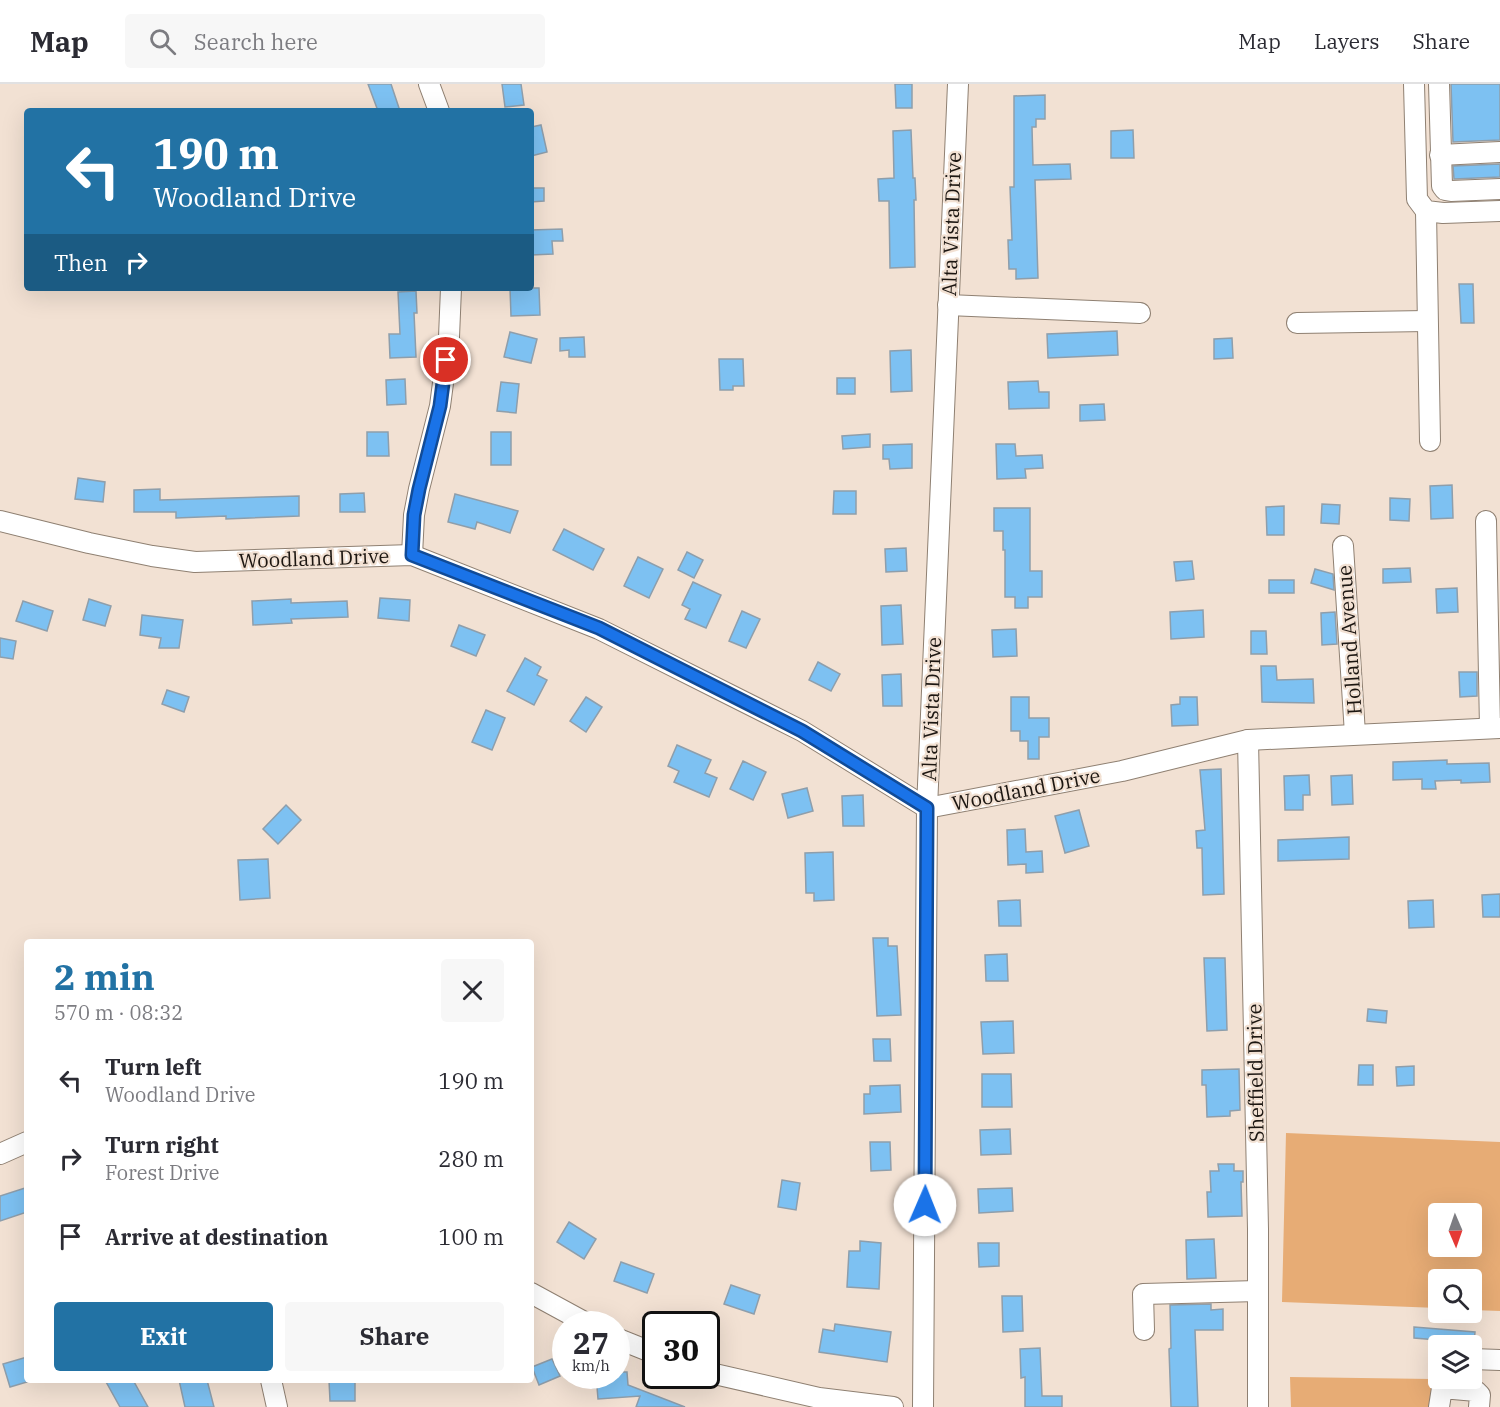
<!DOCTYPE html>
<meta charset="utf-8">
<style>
body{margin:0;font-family:"IBM Plex Serif",serif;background:#f7f7f7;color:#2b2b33;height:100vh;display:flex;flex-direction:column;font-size:22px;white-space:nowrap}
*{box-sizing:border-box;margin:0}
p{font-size:20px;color:#7c7c81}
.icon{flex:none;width:33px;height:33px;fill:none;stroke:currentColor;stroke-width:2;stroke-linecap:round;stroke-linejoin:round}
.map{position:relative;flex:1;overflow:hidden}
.drawer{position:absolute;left:24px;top:855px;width:510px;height:444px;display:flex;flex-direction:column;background:#fff;border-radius:6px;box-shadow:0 6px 24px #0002}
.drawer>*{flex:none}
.guide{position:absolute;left:24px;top:24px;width:510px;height:183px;border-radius:6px;box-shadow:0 6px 24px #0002;background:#2272a4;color:#fff;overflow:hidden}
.needle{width:39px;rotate:178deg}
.fabs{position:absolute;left:1428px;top:1119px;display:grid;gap:12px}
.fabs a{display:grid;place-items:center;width:54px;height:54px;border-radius:6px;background:#fff;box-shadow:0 6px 24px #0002;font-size:30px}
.speed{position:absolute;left:552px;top:1227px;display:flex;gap:12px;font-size:30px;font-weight:700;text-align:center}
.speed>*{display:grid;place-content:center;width:78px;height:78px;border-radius:50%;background:#fff;box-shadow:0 6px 24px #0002;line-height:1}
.speed small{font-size:15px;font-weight:400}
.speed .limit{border:3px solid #111;border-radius:9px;background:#fff;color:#111}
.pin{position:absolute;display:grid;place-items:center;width:51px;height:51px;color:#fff;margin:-26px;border:3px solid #fff;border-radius:50%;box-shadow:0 2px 6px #0007}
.me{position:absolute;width:66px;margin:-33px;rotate:1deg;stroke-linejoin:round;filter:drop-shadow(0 0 4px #0008)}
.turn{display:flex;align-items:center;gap:21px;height:126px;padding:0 30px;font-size:27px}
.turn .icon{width:78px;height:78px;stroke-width:2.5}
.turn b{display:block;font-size:42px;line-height:51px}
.then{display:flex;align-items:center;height:57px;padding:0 30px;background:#0003;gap:12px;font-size:22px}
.round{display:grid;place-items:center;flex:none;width:63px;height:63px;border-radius:6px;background:#f7f7f7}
.headline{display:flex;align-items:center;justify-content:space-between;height:102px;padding:0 30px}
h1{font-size:36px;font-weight:700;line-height:45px;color:#2272a4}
.button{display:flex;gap:12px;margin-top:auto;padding:12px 30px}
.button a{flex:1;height:69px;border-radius:6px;background:#2272a4;color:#fff;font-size:24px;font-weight:700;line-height:69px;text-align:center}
.button a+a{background:#f7f7f7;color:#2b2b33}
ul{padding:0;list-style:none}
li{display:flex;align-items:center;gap:18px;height:78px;padding:0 30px}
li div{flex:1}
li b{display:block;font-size:22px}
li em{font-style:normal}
header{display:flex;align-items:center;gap:36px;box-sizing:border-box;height:84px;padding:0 30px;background:#fff;border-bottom:2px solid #e1e1e2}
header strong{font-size:28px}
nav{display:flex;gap:33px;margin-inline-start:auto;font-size:21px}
.search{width:420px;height:54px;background:#f7f7f7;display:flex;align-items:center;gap:15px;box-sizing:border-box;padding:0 21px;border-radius:6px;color:#7c7c81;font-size:22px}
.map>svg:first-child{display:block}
</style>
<header>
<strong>Map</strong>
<div class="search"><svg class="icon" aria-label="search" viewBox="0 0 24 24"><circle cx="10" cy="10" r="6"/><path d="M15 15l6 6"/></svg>Search here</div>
<nav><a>Map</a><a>Layers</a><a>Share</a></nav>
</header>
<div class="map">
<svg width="1500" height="1323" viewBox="0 0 1500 1323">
<rect width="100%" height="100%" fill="#f2e1d3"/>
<g fill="#e7ac75" fill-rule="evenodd">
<path d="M1286 1049 1500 1058V1227L1472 1226V1196H1438V1224L1282 1218ZM1438 1130H1472V1162H1438Z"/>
<polygon points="1290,1293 1432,1295 1431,1323 1291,1323"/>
</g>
<g fill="#7dc1f2" stroke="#8e9eab" stroke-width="1.5">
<polygon points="368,0 391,0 400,27 378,27"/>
<polygon points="502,0 521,0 524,21 505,23"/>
<polygon points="895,0 912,0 912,24 896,24"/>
<polygon points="1451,0 1500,0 1500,56 1453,58"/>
<polygon points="1045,11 1045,35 1036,35 1036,43 1032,43 1033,81 1070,80 1071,95 1035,96 1038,194 1016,195 1016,185 1009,185 1008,156 1012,156 1010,103 1014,103 1014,12"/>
<polygon points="541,41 547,68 531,72 531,43"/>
<polygon points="911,46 913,94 915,94 916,116 914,116 915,183 890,184 889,117 879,117 878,95 894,94 893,47"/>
<polygon points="1133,46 1134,74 1111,74 1111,47"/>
<polygon points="1500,80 1500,93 1454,95 1453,82"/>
<polygon points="531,104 544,104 544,117 531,118"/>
<polygon points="562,145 563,157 552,157 553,170 531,171 531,146"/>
<polygon points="1459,200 1473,200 1474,239 1461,239"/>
<polygon points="510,204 539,204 540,231 511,232"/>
<polygon points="416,207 417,229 414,229 416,273 390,274 389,250 400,250 398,208"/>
<polygon points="1117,247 1118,271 1048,274 1047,250"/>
<polygon points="510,248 537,255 531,279 504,273"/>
<polygon points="584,253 585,273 569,273 569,266 560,267 560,254"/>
<polygon points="1232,254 1233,274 1214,275 1214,255"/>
<polygon points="911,266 912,307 891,308 890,267"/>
<polygon points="719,275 743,275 744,302 733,302 733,306 720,306"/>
<rect x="837" y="294" width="18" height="16"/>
<polygon points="405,295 406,320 387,321 386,296"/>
<polygon points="1038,297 1039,308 1049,308 1049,324 1009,325 1008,298"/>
<polygon points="501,298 519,300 516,329 497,327"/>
<polygon points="1104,320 1105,336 1080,337 1080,321"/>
<polygon points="367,348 388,348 389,372 367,372"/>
<rect x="491" y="348" width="20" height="33"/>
<polygon points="870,350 870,363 843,365 842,352"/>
<polygon points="912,360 912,384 890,385 889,375 883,375 883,361"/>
<polygon points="996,360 1015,360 1016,372 1042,371 1043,384 1025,385 1026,394 997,395"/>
<polygon points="78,394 105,398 103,418 75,415"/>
<polygon points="1452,401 1453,434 1431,435 1430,402"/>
<polygon points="160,405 160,416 299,412 299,432 226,435 226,432 176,434 176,428 134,428 134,406"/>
<polygon points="834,407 856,407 856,430 833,430"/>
<polygon points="364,409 365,428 340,428 340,410"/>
<polygon points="455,410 518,427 510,449 477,438 475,445 448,438"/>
<polygon points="1390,414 1410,415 1409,437 1390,436"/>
<polygon points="1322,420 1340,421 1339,440 1321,439"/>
<polygon points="1284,422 1284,451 1267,451 1266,423"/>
<polygon points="994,424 1030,424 1030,487 1042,487 1042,513 1028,513 1028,524 1015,524 1015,513 1005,513 1005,466 1003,466 1003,447 994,447"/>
<polygon points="564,445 604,465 593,486 553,466"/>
<polygon points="906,464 907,487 886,488 885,465"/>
<polygon points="687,468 703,476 694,494 678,486"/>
<polygon points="638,473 663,485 649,514 624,502"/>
<polygon points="1192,477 1194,495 1176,497 1174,478"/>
<polygon points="1410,484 1411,498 1383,499 1383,485"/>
<polygon points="1315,485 1333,490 1334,506 1311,499"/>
<rect x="1269" y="496" width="25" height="13"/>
<polygon points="693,498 721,511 706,544 685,535 690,525 682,521"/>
<polygon points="1457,504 1458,528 1437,529 1436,505"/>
<polygon points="380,514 410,516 409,537 378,534"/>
<polygon points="89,515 111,522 105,542 83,536"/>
<polygon points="291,515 291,519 347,517 348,533 291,535 292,539 253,541 252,517"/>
<polygon points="23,517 53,527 47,547 16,537"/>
<polygon points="901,521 903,560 882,561 881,522"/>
<polygon points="1203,526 1204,553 1171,555 1170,528"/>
<polygon points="742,527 760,535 746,564 729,557"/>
<polygon points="1335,528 1337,560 1322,561 1321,529"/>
<polygon points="142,531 183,536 179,564 159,564 161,554 140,551"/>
<polygon points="459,541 485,551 476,572 451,562"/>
<polygon points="1016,545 1017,572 993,573 992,546"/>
<polygon points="1251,547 1266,547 1267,570 1251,570"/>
<polygon points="0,554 16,557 13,575 0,573"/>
<polygon points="525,574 541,583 537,591 547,596 534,621 507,607"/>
<polygon points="818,578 840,590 831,607 809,596"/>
<polygon points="1261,582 1276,582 1277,596 1313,595 1314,619 1262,618"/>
<polygon points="1459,588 1477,588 1477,612 1460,613"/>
<polygon points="901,590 902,622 883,622 882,591"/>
<polygon points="167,606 189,613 184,628 162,620"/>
<polygon points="586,613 602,623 586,648 570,637"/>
<polygon points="1011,613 1029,613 1029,634 1049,634 1049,653 1039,653 1039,675 1028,675 1028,657 1020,657 1020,647 1011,647"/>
<polygon points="1180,613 1197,613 1198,641 1172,642 1171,621 1180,620"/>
<polygon points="486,626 505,634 492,666 472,658"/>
<polygon points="677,661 711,676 705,689 717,694 709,713 674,698 679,687 668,682"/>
<polygon points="1447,676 1447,680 1489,679 1490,698 1461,699 1461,696 1435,697 1436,705 1422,705 1422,695 1393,696 1393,678"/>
<polygon points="743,677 766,688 753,716 730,705"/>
<polygon points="1221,685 1224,810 1203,811 1202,764 1197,764 1196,747 1205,746 1200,686"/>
<polygon points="1309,691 1310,711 1303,711 1303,726 1285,726 1284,692"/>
<polygon points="1352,691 1353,720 1332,721 1331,692"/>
<polygon points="807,704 813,727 788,734 782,710"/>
<polygon points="863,711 864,742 843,742 842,712"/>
<polygon points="286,721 301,736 278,760 263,745"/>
<polygon points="1079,726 1089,762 1065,769 1055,732"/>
<polygon points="1025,745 1026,768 1042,767 1043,788 1026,789 1026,780 1008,781 1007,746"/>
<polygon points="1349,753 1349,775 1278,777 1278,756"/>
<polygon points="833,768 834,816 814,817 814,809 806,809 805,769"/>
<polygon points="268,775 270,814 240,816 238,776"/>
<polygon points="1500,810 1500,833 1483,833 1482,811"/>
<polygon points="1020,816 1021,842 999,842 998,817"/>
<polygon points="1433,816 1434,843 1409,844 1408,817"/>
<polygon points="873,854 888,854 888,862 897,862 901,931 877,932"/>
<polygon points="1007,870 1008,897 986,897 985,871"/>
<polygon points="1204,874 1225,874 1227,946 1207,947"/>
<polygon points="1368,925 1387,927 1386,939 1367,937"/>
<polygon points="1013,937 1014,969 983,970 981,938"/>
<polygon points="873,955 890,955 891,977 874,977"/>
<polygon points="1359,981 1373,981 1373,1001 1358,1001"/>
<polygon points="1414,982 1414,1001 1397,1002 1396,983"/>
<polygon points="1239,985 1240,1026 1230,1027 1230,1032 1207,1033 1206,1001 1202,1001 1202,986"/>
<polygon points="982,990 1011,990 1012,1023 982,1023"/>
<polygon points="900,1001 901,1028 864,1030 864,1010 870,1010 870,1002"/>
<polygon points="1010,1045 1011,1070 981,1071 980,1046"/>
<polygon points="870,1058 890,1058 891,1086 871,1087"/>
<polygon points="1218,1080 1234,1080 1234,1087 1243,1087 1243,1098 1241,1098 1242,1132 1208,1133 1207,1108 1211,1108 1210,1087 1219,1087"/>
<polygon points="782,1096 800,1099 796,1126 778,1123"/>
<polygon points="25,1104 27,1128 0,1137 0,1112"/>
<polygon points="1012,1104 1013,1127 979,1129 978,1105"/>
<polygon points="569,1138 596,1155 584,1175 557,1158"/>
<polygon points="1214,1155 1216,1194 1187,1195 1186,1156"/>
<polygon points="860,1157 881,1159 879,1205 847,1203 849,1167 860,1167"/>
<polygon points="978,1159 999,1159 999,1182 979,1183"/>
<polygon points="621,1178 654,1190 647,1209 614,1197"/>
<polygon points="731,1201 760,1211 754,1230 724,1220"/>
<polygon points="1002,1212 1022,1212 1023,1247 1003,1248"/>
<polygon points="1211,1220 1211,1226 1223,1225 1223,1246 1195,1246 1198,1323 1171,1323 1169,1265 1171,1264 1170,1221"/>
<polygon points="835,1240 891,1248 887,1278 819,1268 823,1245 834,1247"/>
<polygon points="1414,1243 1475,1248 1474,1259 1414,1254"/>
<polygon points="1040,1264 1042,1312 1062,1312 1062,1323 1025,1323 1025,1293 1021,1294 1020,1265"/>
<polygon points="27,1273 27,1298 10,1303 3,1280"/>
<polygon points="552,1275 560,1292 539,1301 532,1283"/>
<polygon points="616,1288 627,1288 628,1301 685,1323 636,1323 640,1312 598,1315 597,1303 592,1304 591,1292 616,1292"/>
<polygon points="105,1296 133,1296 148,1323 120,1323"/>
<polygon points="179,1296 207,1296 214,1323 185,1323"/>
<polygon points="329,1296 355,1296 355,1317 330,1317"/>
</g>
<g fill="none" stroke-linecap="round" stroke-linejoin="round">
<defs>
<g id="minor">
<polyline points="429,0 439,27"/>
<polyline points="1414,0 1417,115 1426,127 1443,129 1500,127"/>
<polyline points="1439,0 1442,102 1445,106 1451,107 1500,105"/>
<polyline points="1440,71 1500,68"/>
<polyline points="1426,127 1430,357"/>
<polyline points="948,221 1140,229"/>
<polyline points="1297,239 1427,237"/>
<polyline points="0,437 89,459 152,472 195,478 412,471 599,545 802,647 927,724 1122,687 1248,656 1500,644"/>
<polyline points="1486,437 1490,644"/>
<polyline points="1343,462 1355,650"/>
<polyline points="412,471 414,431 419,405 440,322 449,253 451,204"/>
<polyline points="1248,656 1258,1145 1258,1323"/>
<polyline points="0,1070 27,1058"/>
<polyline points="531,1209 588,1240"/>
<polyline points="1144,1246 1143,1210 1258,1207"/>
<polyline points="616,1254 656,1270"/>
<polyline points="1472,1275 1500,1276"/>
<polyline points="706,1288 819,1314 893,1323"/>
<polyline points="271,1296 277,1323"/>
<polyline points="923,1323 927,724 958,0"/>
<polyline points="1439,1323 1442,1304 1476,1307 1480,1311 1479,1323"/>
</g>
</defs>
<use href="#minor" stroke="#8f8072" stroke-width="22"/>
<use href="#minor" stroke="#fff" stroke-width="20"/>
</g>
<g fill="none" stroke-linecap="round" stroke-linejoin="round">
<defs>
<polyline id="route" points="446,276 440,322 419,405 414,431 412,471 599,544 802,647 927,724 925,1121"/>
</defs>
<use href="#route" stroke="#114b97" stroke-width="15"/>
<use href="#route" stroke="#1a73e8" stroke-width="10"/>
</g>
<g text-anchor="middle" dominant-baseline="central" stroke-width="4.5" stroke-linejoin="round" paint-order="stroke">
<g font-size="20" fill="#1c1611" stroke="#f2e1d3">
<text transform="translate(951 140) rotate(-88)">Alta Vista Drive</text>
<text transform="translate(314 474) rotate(-2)">Woodland Drive</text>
<text transform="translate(1349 556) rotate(-94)">Holland Avenue</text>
<text transform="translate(931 625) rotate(-88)">Alta Vista Drive</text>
<text transform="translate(1026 705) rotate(-11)">Woodland Drive</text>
<text transform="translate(1255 989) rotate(-91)">Sheffield Drive</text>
</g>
</g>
</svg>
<div class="fabs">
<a><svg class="needle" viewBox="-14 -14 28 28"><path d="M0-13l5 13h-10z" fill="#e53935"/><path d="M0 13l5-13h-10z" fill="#7c7c81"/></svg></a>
<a><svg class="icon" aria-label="search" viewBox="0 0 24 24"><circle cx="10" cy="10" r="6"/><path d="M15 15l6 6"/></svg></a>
<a><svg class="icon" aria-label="layers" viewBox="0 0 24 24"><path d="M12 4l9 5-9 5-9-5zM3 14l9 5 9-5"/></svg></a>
</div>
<div class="speed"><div>27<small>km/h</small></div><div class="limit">30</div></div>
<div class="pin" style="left:446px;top:276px;background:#d93025"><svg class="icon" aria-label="arrive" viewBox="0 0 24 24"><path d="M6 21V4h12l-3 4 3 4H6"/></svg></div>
<svg class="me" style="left:925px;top:1121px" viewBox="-20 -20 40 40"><circle r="19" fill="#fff"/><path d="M0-13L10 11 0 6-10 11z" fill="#1a73e8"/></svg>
<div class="guide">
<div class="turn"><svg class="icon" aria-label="left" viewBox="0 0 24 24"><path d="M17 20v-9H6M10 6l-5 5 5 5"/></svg><div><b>190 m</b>Woodland Drive</div></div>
<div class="then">Then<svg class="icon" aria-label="right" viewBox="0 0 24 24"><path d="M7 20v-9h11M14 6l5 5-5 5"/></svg></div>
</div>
<section class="drawer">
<div class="headline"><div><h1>2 min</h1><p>570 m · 08:32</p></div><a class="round"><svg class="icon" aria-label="close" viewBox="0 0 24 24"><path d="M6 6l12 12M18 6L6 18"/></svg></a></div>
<ul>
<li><svg class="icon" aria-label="left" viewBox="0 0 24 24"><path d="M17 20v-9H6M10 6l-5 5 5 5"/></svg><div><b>Turn left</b><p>Woodland Drive</p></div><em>190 m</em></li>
<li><svg class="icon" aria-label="right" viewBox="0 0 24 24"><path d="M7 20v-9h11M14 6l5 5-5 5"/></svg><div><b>Turn right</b><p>Forest Drive</p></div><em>280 m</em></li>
<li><svg class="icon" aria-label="arrive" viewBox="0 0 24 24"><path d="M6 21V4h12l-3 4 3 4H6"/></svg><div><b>Arrive at destination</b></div><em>100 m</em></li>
</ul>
<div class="button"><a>Exit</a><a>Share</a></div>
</section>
</div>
